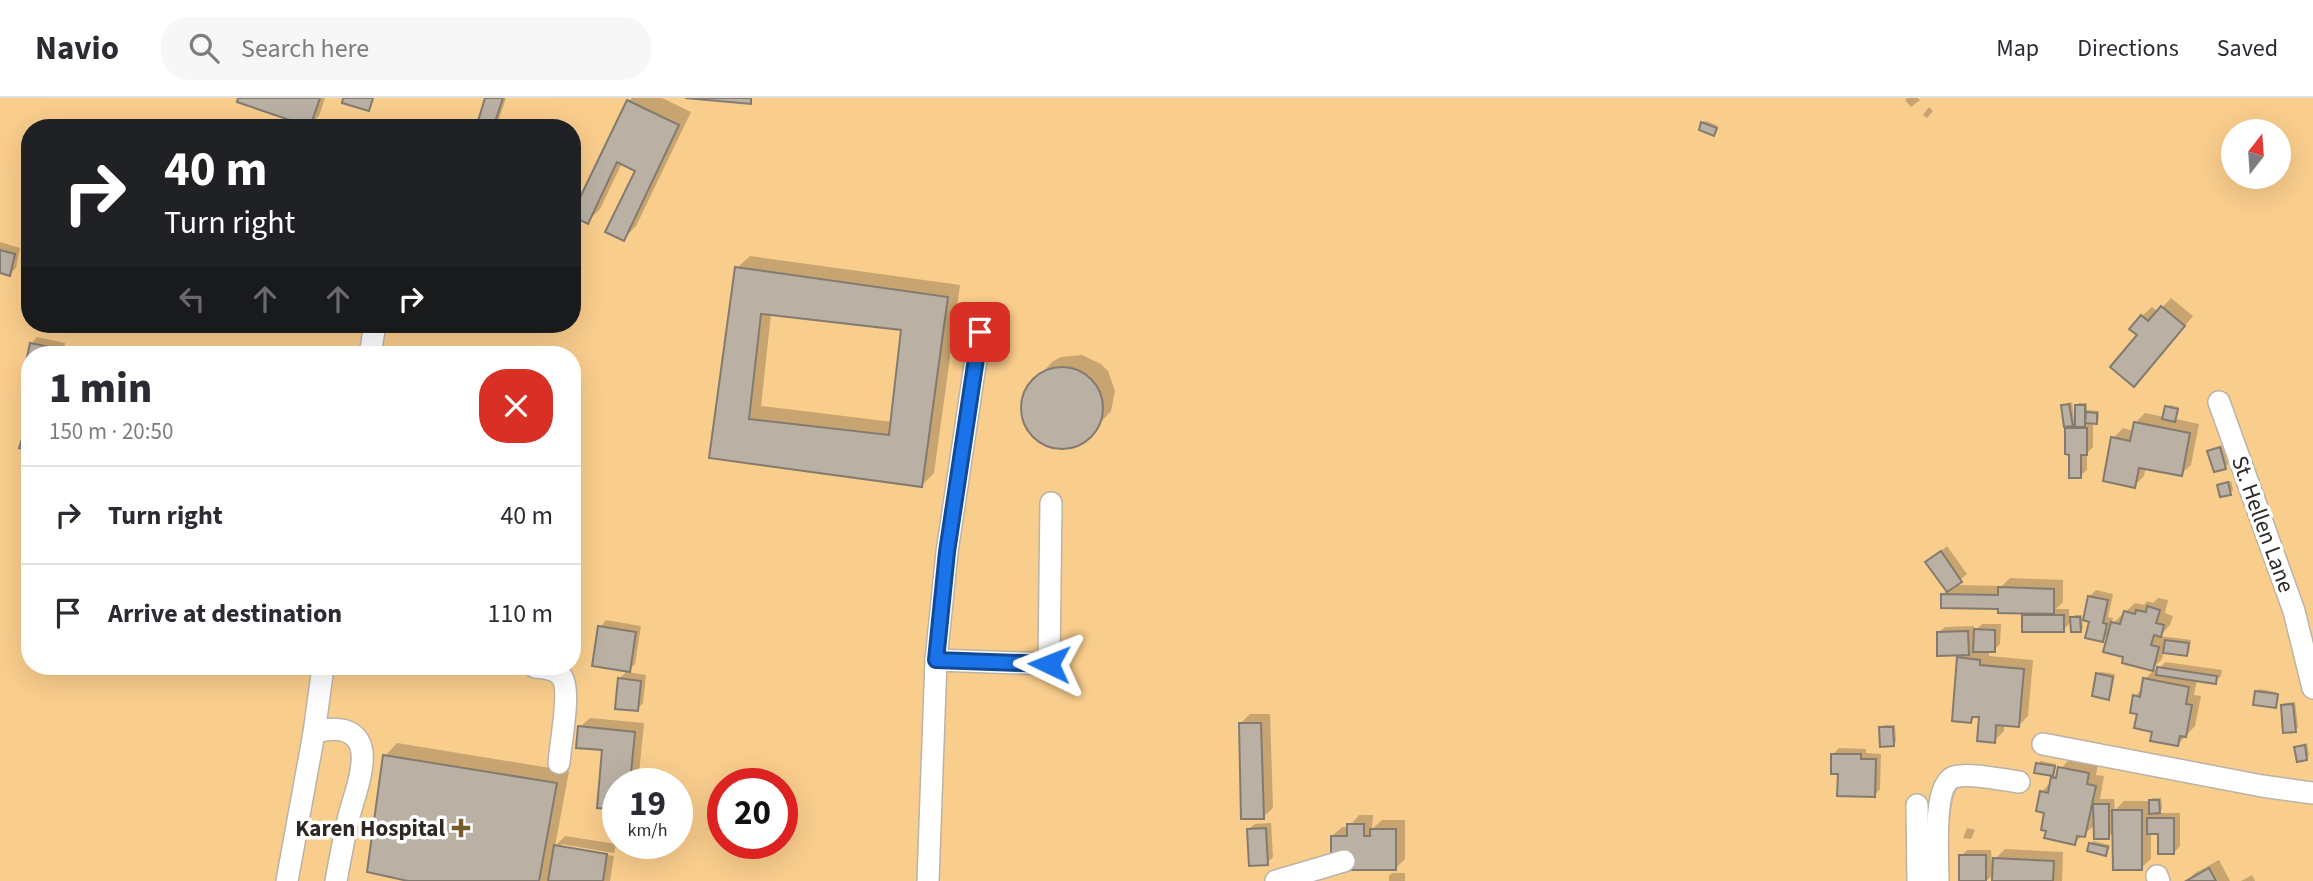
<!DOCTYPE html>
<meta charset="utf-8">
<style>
body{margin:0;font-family:"Source Sans 3",sans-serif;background:#f7f7f7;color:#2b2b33;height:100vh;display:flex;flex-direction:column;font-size:26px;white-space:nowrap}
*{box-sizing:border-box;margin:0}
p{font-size:23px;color:#7c7c81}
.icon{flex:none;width:38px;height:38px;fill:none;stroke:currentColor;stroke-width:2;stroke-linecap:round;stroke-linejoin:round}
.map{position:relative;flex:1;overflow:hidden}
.panel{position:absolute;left:21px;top:248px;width:560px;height:329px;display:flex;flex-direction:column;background:#fff;border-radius:28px;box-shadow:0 7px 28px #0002}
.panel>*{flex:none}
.top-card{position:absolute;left:21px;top:21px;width:560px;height:214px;border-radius:28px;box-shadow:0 7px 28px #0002;background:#202124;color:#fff;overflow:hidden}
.needle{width:46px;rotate:17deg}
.tools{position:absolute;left:2221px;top:21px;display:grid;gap:14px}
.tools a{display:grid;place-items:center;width:70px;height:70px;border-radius:50%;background:#fff;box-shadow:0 7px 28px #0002;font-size:35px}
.speed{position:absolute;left:602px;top:670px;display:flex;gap:14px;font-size:35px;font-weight:700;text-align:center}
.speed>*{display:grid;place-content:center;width:91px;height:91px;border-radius:50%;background:#fff;box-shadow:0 7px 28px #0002;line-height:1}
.speed small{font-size:18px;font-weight:400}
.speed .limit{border:10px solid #d22;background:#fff;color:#111}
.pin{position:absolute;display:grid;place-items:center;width:60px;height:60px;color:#fff;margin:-30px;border-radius:14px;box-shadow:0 4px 10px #0006}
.me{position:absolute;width:77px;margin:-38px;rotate:272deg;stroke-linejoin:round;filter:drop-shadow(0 0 5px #0008)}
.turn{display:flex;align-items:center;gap:24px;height:147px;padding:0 28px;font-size:32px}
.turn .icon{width:91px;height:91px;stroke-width:2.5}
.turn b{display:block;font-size:49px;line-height:60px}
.lanes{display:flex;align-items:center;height:66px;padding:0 28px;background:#0003;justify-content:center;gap:35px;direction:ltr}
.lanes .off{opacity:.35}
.round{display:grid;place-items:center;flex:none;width:74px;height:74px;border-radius:28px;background:#f7f7f7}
.head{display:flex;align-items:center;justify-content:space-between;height:119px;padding:0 28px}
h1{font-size:42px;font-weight:800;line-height:52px}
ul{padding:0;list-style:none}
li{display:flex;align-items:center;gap:21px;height:98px;padding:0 28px;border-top:2px solid #e1e1e2}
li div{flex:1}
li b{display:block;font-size:26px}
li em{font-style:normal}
header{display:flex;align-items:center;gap:42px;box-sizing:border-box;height:98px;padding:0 35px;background:#fff;border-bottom:2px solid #e1e1e2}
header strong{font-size:33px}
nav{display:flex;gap:38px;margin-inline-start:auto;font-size:24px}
.search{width:490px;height:63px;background:#f7f7f7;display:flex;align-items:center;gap:18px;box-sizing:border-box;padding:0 24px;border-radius:28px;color:#7c7c81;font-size:26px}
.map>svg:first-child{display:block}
</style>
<header>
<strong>Navio</strong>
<div class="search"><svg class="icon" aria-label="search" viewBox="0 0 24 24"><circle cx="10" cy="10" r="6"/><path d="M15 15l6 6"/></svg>Search here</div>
<nav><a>Map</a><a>Directions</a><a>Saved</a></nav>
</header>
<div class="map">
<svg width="2313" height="783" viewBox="0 0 2313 783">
<rect width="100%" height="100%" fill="#efe6d9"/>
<path fill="#f9cd8c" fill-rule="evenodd" d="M0 0H2313V783H0ZM30 30H572V226H30ZM2233 33H2278V79H2233ZM30 257H572V569H30ZM618 686H677V746H618ZM723 686H782V746H723Z"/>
<g fill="#0003" fill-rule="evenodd">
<polygon points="240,0 325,0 319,18 309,27"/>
<polygon points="487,0 506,0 496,30 477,30"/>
<polygon points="632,0 662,0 691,14 636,128 623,141 637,72 622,65 600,111 587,124 629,3"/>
<polygon points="1907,0 1918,0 1920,2 1911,9 1905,2"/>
<polygon points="1929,9 1933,13 1927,20 1923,17"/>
<polygon points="1706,23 1718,28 1713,36 1703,25"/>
<polygon points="280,25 292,30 275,30"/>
<polygon points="0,144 20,150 16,170 9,176 0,173"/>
<path d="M750 158 960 187 934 375 921 388 711 359 737 170ZM771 216 903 231 893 324 761 308Z"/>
<polygon points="2171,200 2193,218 2144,277 2139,237 2142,218 2152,209 2158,214"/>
<polygon points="37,239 65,245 63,257 30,257 28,262 31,246"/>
<polygon points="1082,257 1101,266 1108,273 1115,293 1111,313 1085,342 1065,349 1045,346 1029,333 1024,324 1022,303 1025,294 1052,264 1061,259"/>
<polygon points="2072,304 2074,321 2076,321 2076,307 2079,305 2087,305 2087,312 2099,313 2099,321 2093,324 2093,349 2087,355 2087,372 2080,378 2067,331 2071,326 2063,307"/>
<polygon points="2169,307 2179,309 2176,321 2199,326 2191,367 2181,376 2146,369 2144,378 2134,388 2113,340 2123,330 2134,333 2135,325 2145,315 2164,319"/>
<polygon points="2222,348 2228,366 2225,369 2209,353"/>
<polygon points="2231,383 2233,392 2230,395 2219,387"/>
<polygon points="1947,448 1967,476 1954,487 2002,488 2010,480 2063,482 2063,504 2056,511 2069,511 2069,522 2075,517 2082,517 2083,530 2080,532 2072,523 2063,532 2024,518 2028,513 1943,497 1947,492 1928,464"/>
<polygon points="2096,492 2113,496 2108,519 2113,520 2111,527 2135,505 2144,507 2147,503 2153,505 2158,500 2168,502 2165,515 2173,518 2170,527 2160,538 2191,542 2189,554 2187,556 2164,553 2162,561 2152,571 2125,557 2110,534 2103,542 2091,523 2090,498"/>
<polygon points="606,522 641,528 635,566 627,574 646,577 643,605 637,611 620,580 628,572 600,529"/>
<polygon points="1982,526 2001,526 2000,546 1994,552 1989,552 1989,558 2033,562 2028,618 2019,627 2004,626 2004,633 1994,643 1981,618 1977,617 1971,623 1959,560 1964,555 1938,535 1945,529 1974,528 1974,534"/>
<polygon points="2165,564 2222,572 2221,578 2215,584 2197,581 2194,597 2201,598 2195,628 2178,646 2154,632 2139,615 2135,598 2144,589 2145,581 2155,571 2158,572"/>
<polygon points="2101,574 2115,576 2111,597 2108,600 2098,576"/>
<polygon points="2259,591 2276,594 2274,607 2256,594"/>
<polygon points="2295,604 2298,629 2295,632 2283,607 2285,605"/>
<polygon points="1250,616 1270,616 1273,710 1263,719 1240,626"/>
<polygon points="590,620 644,625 638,686 618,686 604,651 580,629"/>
<polygon points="1884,627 1895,627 1896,644 1893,646 1881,630"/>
<polygon points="397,645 569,673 555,748 565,738 616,746 614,755 561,746 561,750 614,758 610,783 416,783 385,658"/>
<polygon points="2307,645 2309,657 2307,660 2296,649"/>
<polygon points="1839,650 1866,651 1866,655 1881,656 1880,691 1874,698 1840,674 1833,656"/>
<polygon points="2070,660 2098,666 2096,677 2104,678 2100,701 2114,701 2115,712 2124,703 2150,703 2153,700 2161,700 2162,711 2158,715 2180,715 2180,748 2174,755 2160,735 2151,735 2151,761 2141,770 2114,734 2108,739 2095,727 2074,745 2046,714 2042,694"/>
<polygon points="2040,663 2056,666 2055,676 2036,673"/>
<polygon points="1359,717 1373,717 1372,731 1382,722 1405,722 1405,761 1395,771 1332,738 1342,729 1349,729"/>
<polygon points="1271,725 1273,759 1267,765 1248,732 1255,726"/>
<polygon points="1967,730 1975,732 1971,741 1963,740"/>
<polygon points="2093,743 2110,747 2108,753 2106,756 2091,746"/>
<polygon points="2005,751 2063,754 2062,783 1994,783 1995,761"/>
<polygon points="1967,752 1991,752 1993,777 1986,783 1960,783 1961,758"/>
<polygon points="2219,762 2230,783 2187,783 2195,775"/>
<polygon points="1392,775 1405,775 1405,783 1389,783 1389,778"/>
<polygon points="2252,777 2255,783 2241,783"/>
</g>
<g fill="#bab1a4" stroke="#837b6f" stroke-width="2" fill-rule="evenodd">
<polygon points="238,0 320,0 310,29 237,4"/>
<polygon points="343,0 373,0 369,13 342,5"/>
<polygon points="485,0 503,0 493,30 476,30"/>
<polygon points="685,0 751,0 751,6"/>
<polygon points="627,2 679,27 624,143 605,134 635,73 617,64 588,126 572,118 572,116"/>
<polygon points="1701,24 1717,30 1714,38 1699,32"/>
<polygon points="0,152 15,156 10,178 0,175"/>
<path d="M735 169 948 199 922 389 709 360ZM761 216 901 232 889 337 749 321Z"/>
<polygon points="2161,208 2185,228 2134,289 2110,269 2137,237 2129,231 2141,217 2148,223"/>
<polygon points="30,245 60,251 59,257 30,257 30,265 26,264"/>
<circle cx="1062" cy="310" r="41"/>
<polygon points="2069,306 2073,328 2064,329 2061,307"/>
<rect x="2075" y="307" width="10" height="22"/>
<polygon points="2165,308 2178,311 2175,324 2162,321"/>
<polygon points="2086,314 2097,315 2097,326 2085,325"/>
<polygon points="30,316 30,353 19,350"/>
<polygon points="2134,324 2190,335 2182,378 2139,370 2135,390 2103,383 2111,339 2130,343"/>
<polygon points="2065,330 2087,330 2087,357 2081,357 2081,380 2069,380 2069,357 2065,356"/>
<polygon points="2220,349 2226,371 2214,374 2207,353"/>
<polygon points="2228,384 2231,397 2220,399 2217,387"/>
<polygon points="1941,453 1962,484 1947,494 1925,464"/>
<polygon points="1998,489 2054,491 2054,516 1998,515 1998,511 1941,510 1941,496 1998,497"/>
<polygon points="2088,498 2108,502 2103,525 2107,526 2103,544 2085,540 2089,524 2083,522"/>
<polygon points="2147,508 2160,512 2156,525 2164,527 2161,539 2154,537 2151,547 2159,549 2153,573 2122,565 2123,559 2103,554 2111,524 2120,526 2124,513 2135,516 2136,512 2146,514"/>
<rect x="2022" y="517" width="42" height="17"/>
<polygon points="2070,519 2080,519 2081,534 2071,534"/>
<polygon points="598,528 636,534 630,574 592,568"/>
<polygon points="1974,531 1995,532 1995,554 1973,554"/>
<polygon points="1968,533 1969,557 1937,558 1937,534"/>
<polygon points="2165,542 2189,545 2187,558 2163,555"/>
<polygon points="1957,559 1980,562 1980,567 2024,571 2019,629 1996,627 1995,645 1977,643 1979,619 1972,619 1971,625 1952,623"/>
<polygon points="2157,569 2217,578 2216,586 2156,577"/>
<polygon points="2096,575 2113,579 2109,602 2092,598"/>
<polygon points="618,580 641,583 638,613 615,611"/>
<polygon points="2143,580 2189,589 2186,606 2192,607 2186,639 2180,638 2178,648 2150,643 2152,634 2134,630 2137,616 2130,615 2133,597 2140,599"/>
<polygon points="2255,593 2278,596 2276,610 2253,607"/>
<polygon points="2293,606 2296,634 2283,635 2281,607"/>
<polygon points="1239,625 1261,625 1264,721 1241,721"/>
<polygon points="578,628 635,634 630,686 618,686 618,712 597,710 602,652 576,650"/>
<polygon points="1879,629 1893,629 1894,648 1880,649"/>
<polygon points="2305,647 2307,662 2297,664 2294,649"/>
<polygon points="1831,656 1861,656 1861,661 1876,661 1875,699 1837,698 1838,676 1831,676"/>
<polygon points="383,657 557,685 539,783 408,783 367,774"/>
<polygon points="2036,665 2055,668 2053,678 2034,675"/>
<polygon points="2058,669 2089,675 2087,686 2096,688 2085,739 2077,738 2075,747 2044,740 2046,733 2041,732 2044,715 2036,713 2040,693 2048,695 2051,679 2056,680"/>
<polygon points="2149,702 2159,702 2160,715 2149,716"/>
<polygon points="2093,706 2109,706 2109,741 2094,741"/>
<polygon points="2112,712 2142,712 2142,772 2113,772"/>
<polygon points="2147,720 2174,720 2174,756 2158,756 2158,736 2147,736"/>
<polygon points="1347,726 1364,726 1364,738 1370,738 1370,731 1396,731 1396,772 1331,772 1331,738 1347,738"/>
<polygon points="1266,730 1268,767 1249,768 1247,731"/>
<polygon points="2089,745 2108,749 2106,758 2087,753"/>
<polygon points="554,747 607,756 603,783 548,783"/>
<rect x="1959" y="757" width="27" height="26"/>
<polygon points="1993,760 2054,763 2053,783 1992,783"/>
<polygon points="2209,770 2216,783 2186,783"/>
</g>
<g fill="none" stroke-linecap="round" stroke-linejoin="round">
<defs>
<g id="minor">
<polyline points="370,257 375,226"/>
<polyline points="2219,304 2294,513 2313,590"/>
<polyline points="936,562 1049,566 1051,405"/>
<path d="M535 569C544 570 555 570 561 578 572 590 560 647 559 665"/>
<polyline points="314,635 323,569"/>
<polyline points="2043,646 2262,688 2313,695"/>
<polyline points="1917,707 1918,783"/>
<polyline points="2157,778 2159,783"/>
<path d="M287 783 314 635C333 628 359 629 362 654 364 674 354 699 349 718 344 740 340 761 336 783"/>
<polyline points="928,783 936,562 947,454 980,234"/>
<polyline points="1276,783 1344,763"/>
<path d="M1938 783C1938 763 1932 686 1954 679 1969 674 2002 682 2019 684"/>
</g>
</defs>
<use href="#minor" stroke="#bbb3a6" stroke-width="24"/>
<use href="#minor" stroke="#fff" stroke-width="21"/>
</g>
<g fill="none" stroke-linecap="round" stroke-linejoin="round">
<defs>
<polyline id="route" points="980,234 947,454 936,562 1049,566"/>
</defs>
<use href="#route" stroke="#114b97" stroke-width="18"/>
<use href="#route" stroke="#1a73e8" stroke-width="12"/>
</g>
<path fill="#765a2d" stroke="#fff" stroke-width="2.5" d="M457.5 719.5h7v7h7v7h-7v7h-7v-7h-7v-7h7z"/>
<g text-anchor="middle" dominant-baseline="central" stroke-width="7" stroke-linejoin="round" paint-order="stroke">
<g font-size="23" fill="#2c2824" stroke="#fff">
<text transform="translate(2263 426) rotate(70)">St. Hellen Lane</text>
</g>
<g font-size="23" font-weight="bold" fill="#2c2824" stroke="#fff" text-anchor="end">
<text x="445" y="730">Karen Hospital</text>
</g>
</g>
</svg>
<div class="tools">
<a><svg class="needle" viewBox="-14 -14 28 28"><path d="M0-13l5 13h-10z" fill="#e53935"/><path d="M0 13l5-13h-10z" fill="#7c7c81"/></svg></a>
</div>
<div class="speed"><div>19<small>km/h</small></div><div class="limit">20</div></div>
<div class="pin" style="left:980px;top:234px;background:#d93025"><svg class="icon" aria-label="arrive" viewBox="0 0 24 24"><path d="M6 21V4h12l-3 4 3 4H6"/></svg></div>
<svg class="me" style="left:1049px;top:566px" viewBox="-20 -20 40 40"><path d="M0-17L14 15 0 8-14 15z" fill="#1a73e8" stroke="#fff" stroke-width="4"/></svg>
<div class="top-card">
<div class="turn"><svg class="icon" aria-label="right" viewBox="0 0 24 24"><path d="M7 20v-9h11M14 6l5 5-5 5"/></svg><div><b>40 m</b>Turn right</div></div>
<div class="lanes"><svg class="icon off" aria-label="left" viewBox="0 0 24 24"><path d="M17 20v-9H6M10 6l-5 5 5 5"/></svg><svg class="icon off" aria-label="ahead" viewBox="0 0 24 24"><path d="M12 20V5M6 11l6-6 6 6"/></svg><svg class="icon off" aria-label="ahead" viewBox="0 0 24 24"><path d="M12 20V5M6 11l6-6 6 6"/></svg><svg class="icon" aria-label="right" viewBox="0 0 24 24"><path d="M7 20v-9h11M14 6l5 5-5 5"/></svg></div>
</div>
<section class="panel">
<div class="head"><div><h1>1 min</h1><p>150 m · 20:50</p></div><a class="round" style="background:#d93025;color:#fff"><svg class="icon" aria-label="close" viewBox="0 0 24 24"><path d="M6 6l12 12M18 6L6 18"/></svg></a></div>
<ul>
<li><svg class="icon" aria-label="right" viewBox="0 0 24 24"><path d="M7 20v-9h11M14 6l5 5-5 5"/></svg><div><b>Turn right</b></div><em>40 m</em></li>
<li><svg class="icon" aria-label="arrive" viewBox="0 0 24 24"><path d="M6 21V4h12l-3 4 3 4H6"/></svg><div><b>Arrive at destination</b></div><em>110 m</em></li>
</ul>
</section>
</div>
